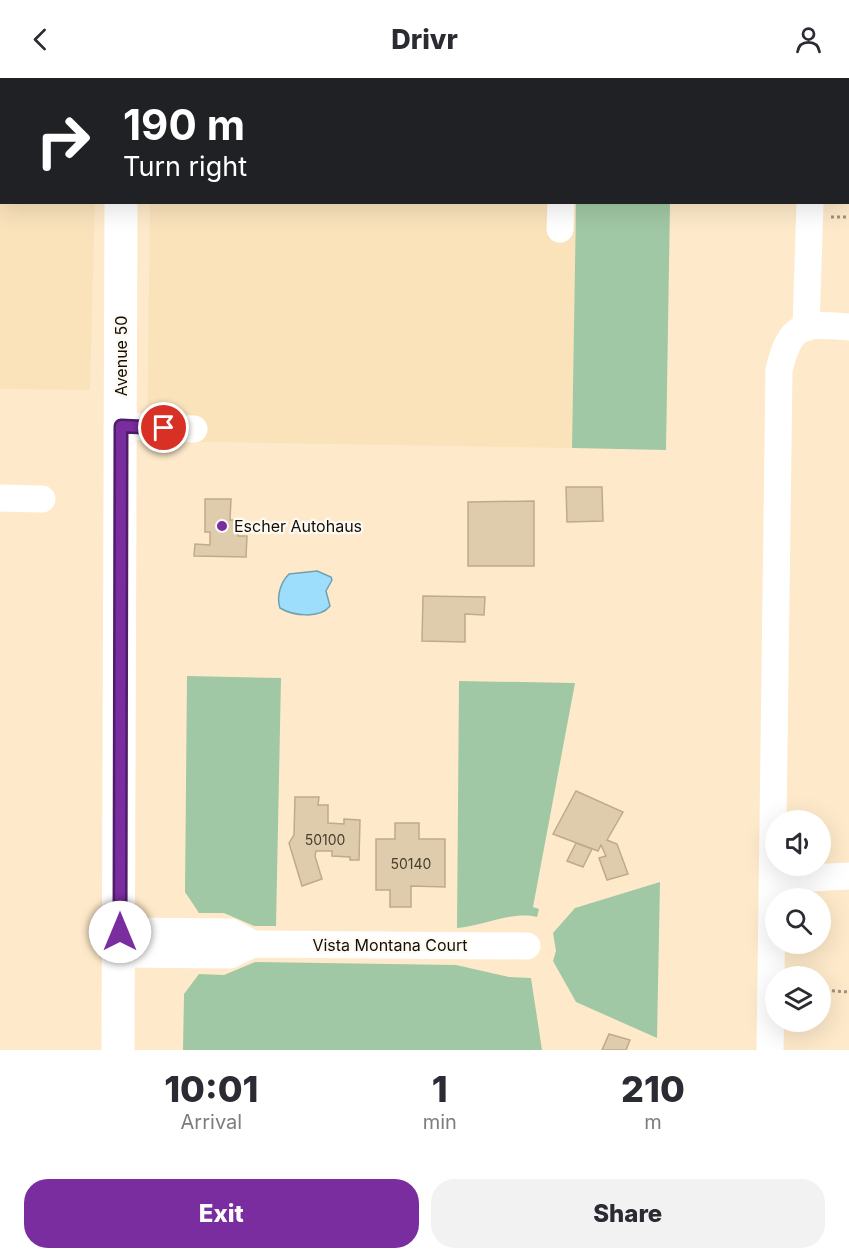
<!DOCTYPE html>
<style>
body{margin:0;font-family:Inter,sans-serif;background:#f2f2f3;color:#2b2b33;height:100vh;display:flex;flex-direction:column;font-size:22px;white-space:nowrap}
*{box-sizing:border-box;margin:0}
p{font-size:20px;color:#7c7c81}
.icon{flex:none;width:33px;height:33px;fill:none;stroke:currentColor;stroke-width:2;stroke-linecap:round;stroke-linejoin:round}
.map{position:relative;height:972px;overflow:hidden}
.side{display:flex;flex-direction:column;background:#fff;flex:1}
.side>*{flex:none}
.guide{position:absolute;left:0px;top:0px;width:849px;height:126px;box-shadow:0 6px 24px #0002;background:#202124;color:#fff;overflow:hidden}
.fabs{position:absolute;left:765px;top:732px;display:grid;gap:12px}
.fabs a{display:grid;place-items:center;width:66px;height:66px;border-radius:50%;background:#fff;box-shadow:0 6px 24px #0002;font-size:30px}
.pin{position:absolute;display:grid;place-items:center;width:51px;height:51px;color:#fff;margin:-26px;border:3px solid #fff;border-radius:50%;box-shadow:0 2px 6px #0007}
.me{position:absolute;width:66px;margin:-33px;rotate:0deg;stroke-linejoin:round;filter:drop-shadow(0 0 4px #0008)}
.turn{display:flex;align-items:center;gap:21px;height:126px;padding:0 24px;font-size:27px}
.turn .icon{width:78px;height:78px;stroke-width:2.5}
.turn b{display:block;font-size:42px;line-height:51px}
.eta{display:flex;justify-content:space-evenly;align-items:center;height:102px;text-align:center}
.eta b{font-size:36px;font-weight:800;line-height:42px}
.button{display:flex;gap:12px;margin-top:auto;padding:12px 24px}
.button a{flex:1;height:69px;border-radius:24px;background:#792d9f;color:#fff;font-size:24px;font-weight:800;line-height:69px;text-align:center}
.button a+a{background:#f2f2f3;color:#2b2b33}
header{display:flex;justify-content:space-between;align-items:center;height:78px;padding:0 24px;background:#fff;font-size:27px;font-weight:800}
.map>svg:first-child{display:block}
</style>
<header><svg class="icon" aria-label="back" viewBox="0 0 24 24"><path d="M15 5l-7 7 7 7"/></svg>Drivr<svg class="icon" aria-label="person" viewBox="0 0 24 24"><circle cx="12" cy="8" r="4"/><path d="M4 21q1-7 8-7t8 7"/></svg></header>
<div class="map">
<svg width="849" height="972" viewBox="0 0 849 972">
<rect width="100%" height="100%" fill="#feeaca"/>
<g fill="#fae3bb">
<polygon points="0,94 2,124 95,125 90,312 0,311"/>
<polygon points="150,125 576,125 572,370 147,363"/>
</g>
<g fill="#a0c8a4">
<polygon points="576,125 670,125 666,372 572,370"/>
<polygon points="187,598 281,600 276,848 254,848 224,835 199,835 185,814"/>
<path d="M459 603 575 605 533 829 539 831 537 839C510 833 484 848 457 850Z"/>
<polygon points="660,804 657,960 576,924 553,883 556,873 553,855 575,830"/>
<polygon points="255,884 456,887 509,899 531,900 542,972 183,972 184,916 199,896 224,897"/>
</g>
<path fill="#9cdefb" stroke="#73a0b1" stroke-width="1.5" d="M317 493 331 499 332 502 326 513 330 528C320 541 293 538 280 530 276 518 281 504 289 496Z"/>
<g fill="#dfccac" stroke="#beab8c" stroke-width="1.5">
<polygon points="566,409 602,409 603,443 567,444"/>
<polygon points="205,421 231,421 230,442 239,442 238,458 247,458 246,479 194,478 195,466 210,467 210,454 205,454"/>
<polygon points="534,423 534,488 468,488 468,424"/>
<polygon points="423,518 485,519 484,537 465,536 465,564 422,563"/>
<polygon points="576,713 623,734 607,762 617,766 628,796 607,802 599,780 606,778 601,767 598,773 553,756"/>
<polygon points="295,719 319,719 318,727 328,727 328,745 344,746 344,741 360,742 359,782 350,782 350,779 332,778 332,773 316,773 315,778 322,801 302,808 289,765 294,757"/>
<polygon points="395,745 419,745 419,761 445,761 445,809 411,808 411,829 390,829 390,812 376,812 376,761 395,761"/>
<polygon points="576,765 592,771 583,789 567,783"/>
<polygon points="609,956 630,962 626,972 602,972"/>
</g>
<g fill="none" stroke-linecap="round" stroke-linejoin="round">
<g stroke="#a0927b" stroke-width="3" stroke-dasharray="3 3" stroke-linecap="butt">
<polyline points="831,139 849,139"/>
<polyline points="820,912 849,914"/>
</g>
<g stroke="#fff" stroke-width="27">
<polyline points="9,2 9,0"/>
<polyline points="560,151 561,124"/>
<polyline points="806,250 810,124"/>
<polyline points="121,348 194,351"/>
<polyline points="0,420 42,421"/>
<polyline points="774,802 849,798"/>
<polyline points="120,853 231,854 253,866"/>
<polyline points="119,876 230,877 253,866 527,868"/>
<path d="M770 972 779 292C791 243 803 246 849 249"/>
</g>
<g stroke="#fff" stroke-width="33">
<polyline points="130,2 130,0"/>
<polyline points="0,69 2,69"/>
<polyline points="848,87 849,87"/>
<polyline points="118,972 121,124"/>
</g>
</g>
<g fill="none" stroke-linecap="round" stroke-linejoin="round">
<defs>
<polyline id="route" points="120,854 121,348 164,350"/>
</defs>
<use href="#route" stroke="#4f1d67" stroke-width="15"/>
<use href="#route" stroke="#792d9f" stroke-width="10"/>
</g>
<circle fill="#792d9f" stroke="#fefaf3" stroke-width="2" cx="222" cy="448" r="6"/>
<g text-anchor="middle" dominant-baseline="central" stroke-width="4.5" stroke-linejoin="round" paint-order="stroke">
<g font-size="14" fill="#473e2e">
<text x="325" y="761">50100</text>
<text x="411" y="785">50140</text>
</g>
<g font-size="16" fill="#140e04" stroke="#fefaf3">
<text transform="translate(121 278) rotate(-90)">Avenue 50</text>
<text x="390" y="867">Vista Montana Court</text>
</g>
<g font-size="16" fill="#140e04" stroke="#fefaf3" text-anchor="start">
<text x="234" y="448">Escher Autohaus</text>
</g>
</g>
</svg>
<div class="fabs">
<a><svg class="icon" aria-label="sound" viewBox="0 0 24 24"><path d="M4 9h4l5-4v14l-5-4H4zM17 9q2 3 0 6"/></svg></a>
<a><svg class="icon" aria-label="search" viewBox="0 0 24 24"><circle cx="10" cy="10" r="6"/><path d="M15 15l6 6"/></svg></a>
<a><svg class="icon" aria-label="layers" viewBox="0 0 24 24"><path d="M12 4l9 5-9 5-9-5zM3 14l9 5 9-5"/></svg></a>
</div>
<div class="pin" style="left:164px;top:350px;background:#d93025"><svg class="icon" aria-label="arrive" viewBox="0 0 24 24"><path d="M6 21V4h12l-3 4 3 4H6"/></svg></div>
<svg class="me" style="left:120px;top:854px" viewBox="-20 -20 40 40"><circle r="19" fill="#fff"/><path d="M0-13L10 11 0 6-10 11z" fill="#792d9f"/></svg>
<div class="guide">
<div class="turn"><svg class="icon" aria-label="right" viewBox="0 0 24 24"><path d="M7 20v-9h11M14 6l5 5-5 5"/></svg><div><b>190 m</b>Turn right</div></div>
</div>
</div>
<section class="side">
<div class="eta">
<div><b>10:01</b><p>Arrival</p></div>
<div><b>1</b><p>min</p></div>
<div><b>210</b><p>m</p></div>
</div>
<div class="button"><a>Exit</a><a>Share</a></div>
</section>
